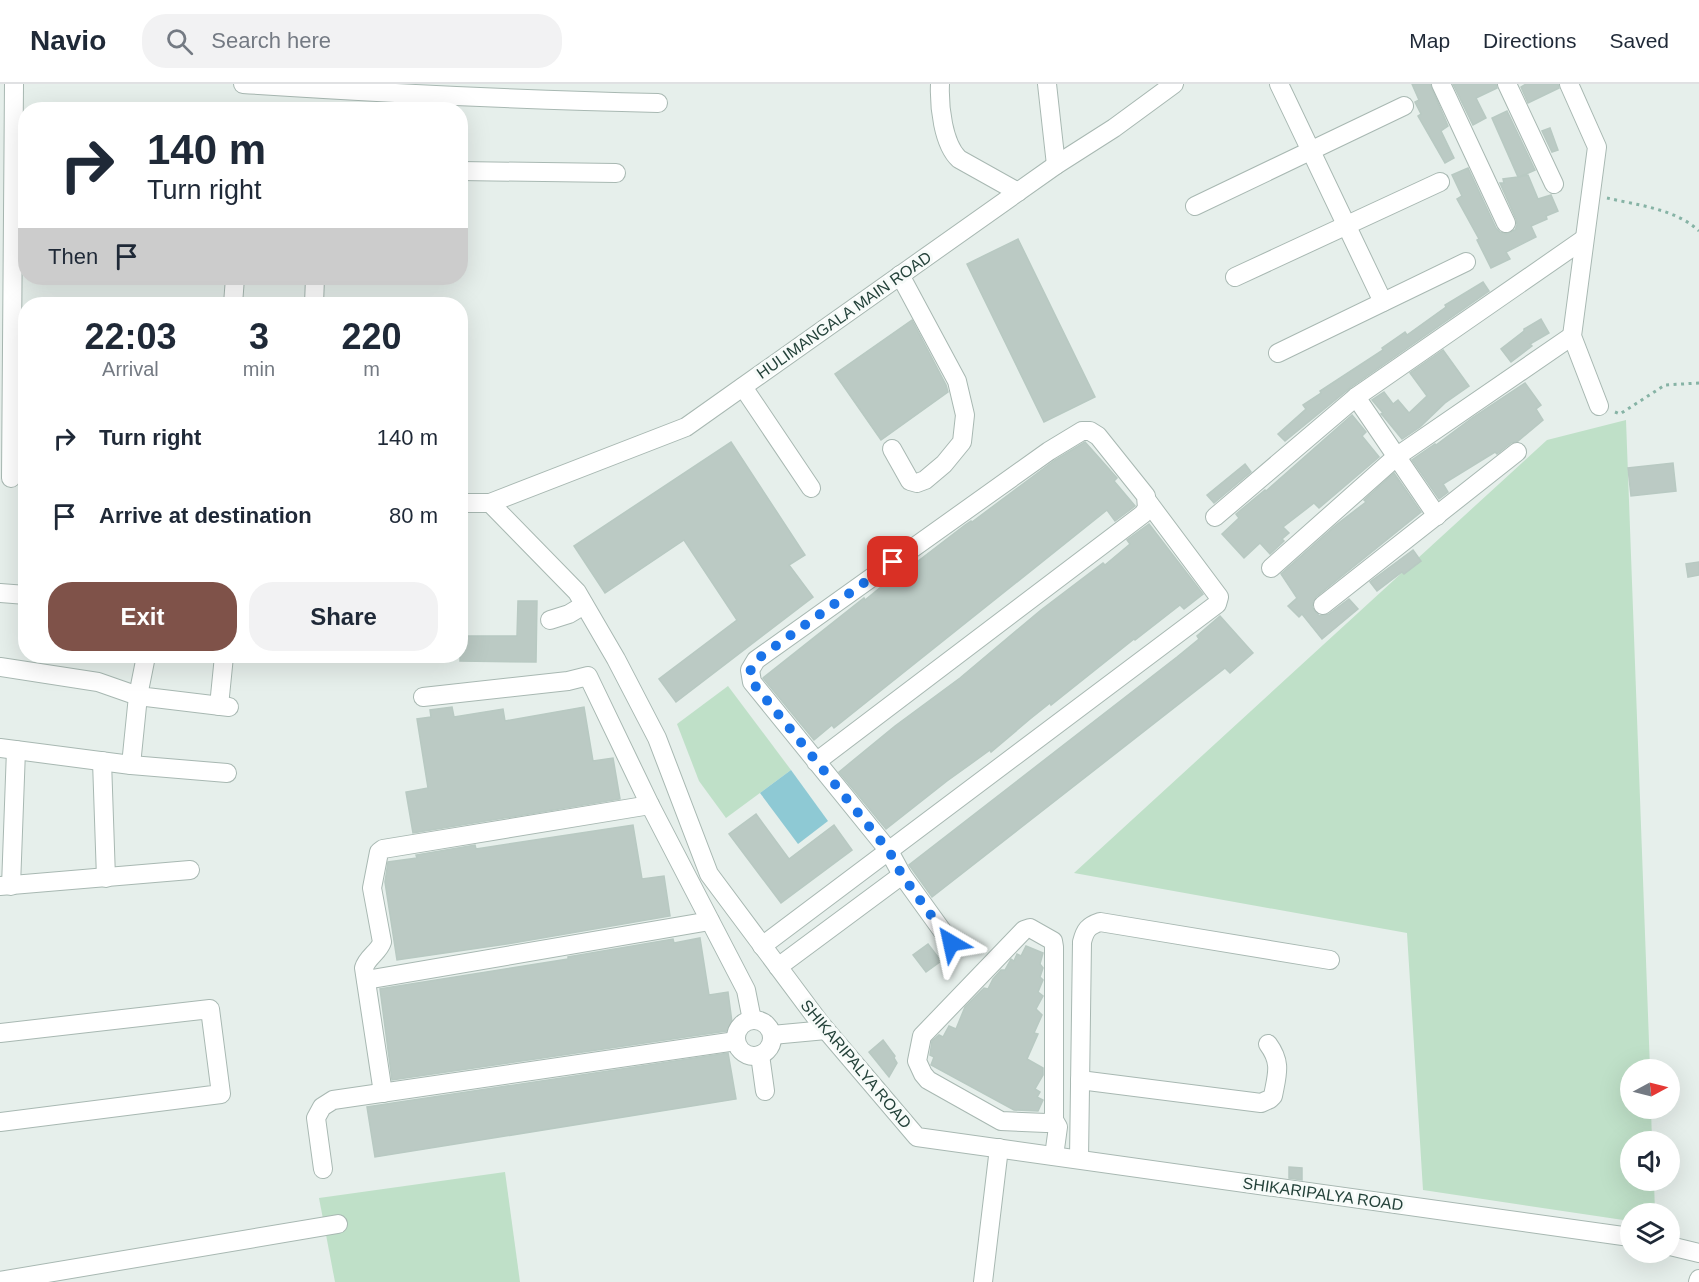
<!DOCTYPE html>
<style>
body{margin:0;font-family:Arial,sans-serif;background:#f2f2f3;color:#1f2937;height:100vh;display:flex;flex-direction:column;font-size:22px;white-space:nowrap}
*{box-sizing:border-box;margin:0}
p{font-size:20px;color:#747a83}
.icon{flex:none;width:33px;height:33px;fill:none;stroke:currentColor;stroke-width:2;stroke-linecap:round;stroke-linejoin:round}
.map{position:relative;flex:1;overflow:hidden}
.drawer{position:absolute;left:18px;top:213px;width:450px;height:366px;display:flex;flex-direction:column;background:#fff;border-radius:24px;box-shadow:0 6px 24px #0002}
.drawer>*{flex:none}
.banner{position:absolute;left:18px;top:18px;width:450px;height:183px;border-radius:24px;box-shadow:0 6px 24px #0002;background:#fff;color:#1f2937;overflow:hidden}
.needle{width:39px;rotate:83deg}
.buttons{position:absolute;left:1620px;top:975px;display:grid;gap:12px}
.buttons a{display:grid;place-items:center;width:60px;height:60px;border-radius:50%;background:#fff;box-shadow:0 6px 24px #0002;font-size:30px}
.pin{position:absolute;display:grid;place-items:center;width:51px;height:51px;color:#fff;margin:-26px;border-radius:12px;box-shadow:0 3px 9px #0006}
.me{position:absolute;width:66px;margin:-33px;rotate:324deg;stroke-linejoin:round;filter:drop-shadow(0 0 4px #0008)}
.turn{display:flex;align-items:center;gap:21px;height:126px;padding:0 30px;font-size:27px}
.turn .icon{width:78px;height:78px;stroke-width:2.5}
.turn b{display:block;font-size:42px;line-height:51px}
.then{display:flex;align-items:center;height:57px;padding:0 30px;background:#0003;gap:12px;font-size:22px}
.eta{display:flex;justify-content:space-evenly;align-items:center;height:102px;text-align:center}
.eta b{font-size:36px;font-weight:800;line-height:42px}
.action{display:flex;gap:12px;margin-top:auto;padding:12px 30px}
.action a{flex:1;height:69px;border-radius:24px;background:#7f5249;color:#fff;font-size:24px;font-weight:800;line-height:69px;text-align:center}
.action a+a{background:#f2f2f3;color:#1f2937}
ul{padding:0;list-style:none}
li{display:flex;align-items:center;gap:18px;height:78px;padding:0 30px}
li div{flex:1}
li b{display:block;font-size:22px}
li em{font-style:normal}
header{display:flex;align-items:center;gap:36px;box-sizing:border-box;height:84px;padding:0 30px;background:#fff;border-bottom:2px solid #e0e1e3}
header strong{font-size:28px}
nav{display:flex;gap:33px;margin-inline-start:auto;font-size:21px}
.search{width:420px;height:54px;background:#f2f2f3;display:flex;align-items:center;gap:15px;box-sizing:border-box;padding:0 21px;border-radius:24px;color:#747a83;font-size:22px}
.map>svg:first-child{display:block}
</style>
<header>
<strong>Navio</strong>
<div class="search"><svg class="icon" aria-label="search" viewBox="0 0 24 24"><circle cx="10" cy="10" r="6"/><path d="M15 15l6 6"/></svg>Search here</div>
<nav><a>Map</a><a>Directions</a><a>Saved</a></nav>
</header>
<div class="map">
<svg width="1699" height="1198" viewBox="0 0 1699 1198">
<rect width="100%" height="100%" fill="#e6efeb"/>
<g fill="#bfe0c8">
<polygon points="1626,336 1650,985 1630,986 1630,1024 1651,1025 1652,1057 1630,1058 1630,1096 1654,1097 1655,1129 1630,1130 1630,1137 1423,1106 1407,849 1074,789 1547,356"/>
<polygon points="728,602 791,686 726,734 699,697 677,640"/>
<polygon points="505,1088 520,1198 335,1198 319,1114"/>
</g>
<polygon fill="#8ec9d4" points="791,686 828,737 798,760 760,709"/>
<g fill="#bbcac4" stroke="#b8c9c2" stroke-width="1.5">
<polygon points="1412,0 1430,0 1448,42 1441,47 1454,74 1445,79 1418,32 1421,30 1415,18 1419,16"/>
<polygon points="1453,0 1496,0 1497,4 1476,14 1486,34 1473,41"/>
<polygon points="1526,0 1558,0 1559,4 1528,19 1521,3"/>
<polygon points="1507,27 1535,86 1519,93 1528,91 1538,115 1551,111 1558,127 1546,132 1547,135 1531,142 1536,153 1506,168 1510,175 1491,184 1477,156 1479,155 1457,115 1462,112 1452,91 1468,84 1496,144 1500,148 1506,150 1515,146 1517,141 1516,135 1500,99 1504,99 1503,95 1518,93 1492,34"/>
<polygon points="1550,44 1558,66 1552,68 1542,47"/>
<polygon points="1018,155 1095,313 1044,338 967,180"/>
<polygon points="1483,198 1489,207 1350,304 1285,357 1278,350 1306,325 1303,321 1321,309 1320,307 1383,266 1382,264 1405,248 1407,251 1446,223 1445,221"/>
<polygon points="1541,235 1549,249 1530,260 1532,262 1511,278 1501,265 1524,247 1524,245"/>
<polygon points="912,236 946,301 948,308 881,356 835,290"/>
<polygon points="1443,266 1469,302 1445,319 1420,343 1402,355 1384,333 1381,330 1383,329 1372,316 1384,308 1393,320 1398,316 1409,329 1427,312 1410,289"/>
<polygon points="1525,299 1541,321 1536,325 1543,336 1518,357 1511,359 1497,370 1495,368 1443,400 1448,408 1439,415 1412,376 1435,360 1436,361 1472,334"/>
<polygon points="1352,331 1366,348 1362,352 1379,373 1319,424 1314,419 1283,443 1289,449 1282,455 1284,457 1270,470 1260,459 1244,474 1222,450 1239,434 1236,430 1265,406 1266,407"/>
<polygon points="731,358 805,471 789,481 813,513 676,618 659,595 737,536 684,456 605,509 574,462"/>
<polygon points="1085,358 1117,394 1114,397 1135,422 1115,437 1107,426 834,644 832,641 814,656 763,594 864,514 865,516 886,499 887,501 965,441 971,437 972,438 1055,376"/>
<polygon points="1673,379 1676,407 1631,412 1628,384"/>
<polygon points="1245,380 1251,388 1214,419 1207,411"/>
<polygon points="1394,389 1421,428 1316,513 1312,523 1319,532 1329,530 1349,515 1358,525 1322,555 1302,530 1299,533 1288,522 1297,514 1281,490 1336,441 1366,418 1364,416"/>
<polygon points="1149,440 1203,510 1184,525 1180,521 1135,556 1134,555 1051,621 1050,619 1030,635 991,668 990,666 947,697 886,745 839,688 895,642 960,594 1041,526 1103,479 1105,481 1130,460 1127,456"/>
<polygon points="1413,466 1421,477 1404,490 1402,488 1377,507 1370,498"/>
<polygon points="1699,478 1699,491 1688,493 1686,480"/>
<polygon points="518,517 537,517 536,578 460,577 460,552 517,552"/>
<polygon points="1220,532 1253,569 1230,589 1225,584 932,813 909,781 1177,573 1199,555 1197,552"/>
<polygon points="452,623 454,633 503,625 505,637 584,623 593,677 613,674 620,715 413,749 406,708 428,704 417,635 431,633 430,626"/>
<polygon points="756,730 789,775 834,741 852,766 781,819 729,750"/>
<polygon points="633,741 642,795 664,792 670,832 513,859 397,876 385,798 388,778 417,774 416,771 475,761 476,765"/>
<polygon points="700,854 709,911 728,908 733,946 392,996 380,905 568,875 568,873 673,855 674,859"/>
<polygon points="928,860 941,877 926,888 913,871"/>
<polygon points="1026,862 1043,869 1040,880 1043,884 1040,893 1043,896 1038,908 1043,912 1036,925 1042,931 1034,949 1038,950 1027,975 1043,984 1043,991 1035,1005 1040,1008 1037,1013 1043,1016 1038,1027 1014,1026 931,981 934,973 930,971 932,957 939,951 943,953 949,942 956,945 965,923 984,904 988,905 993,895 1001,886 1005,886 1011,875 1014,877 1017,870 1021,872"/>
<polygon points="883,956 895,972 894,974 897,979 889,993 869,968"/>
<polygon points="728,969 736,1015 375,1073 367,1023"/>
<polygon points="1289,1083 1302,1084 1302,1096 1289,1094"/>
</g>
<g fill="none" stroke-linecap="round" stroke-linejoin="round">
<defs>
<g id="minor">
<path d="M243 0C381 9 520 16 658 19"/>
<path d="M940 0C939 22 943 60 959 75L1018 108"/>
<polyline points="1047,0 1056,81"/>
<polyline points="1279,0 1383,218"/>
<polyline points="1441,0 1506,139"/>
<polyline points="1507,0 1554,100"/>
<polyline points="1569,0 1597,63 1572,252 1599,322"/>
<polyline points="460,87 616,89"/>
<polyline points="1195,122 1404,22"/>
<polyline points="1235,193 1440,98"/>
<polyline points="233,220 235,194"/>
<polyline points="314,220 315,194"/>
<polyline points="1278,269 1466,178"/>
<polyline points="743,303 811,404"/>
<polyline points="1356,313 1437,432"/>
<polyline points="892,365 910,397 917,399 925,396 944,380 962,358 965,331 957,297 900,191"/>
<polyline points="11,394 14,0"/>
<polyline points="460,419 490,419 577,508 616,575 657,654 709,790 820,939 917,1053 1630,1153"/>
<polyline points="490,419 686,343 1056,81 1114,44 1174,0"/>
<polyline points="1215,433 1356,313 1584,155"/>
<polyline points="1271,484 1396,373 1572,252"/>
<polyline points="0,509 26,511"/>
<polyline points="1323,521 1517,368"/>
<polyline points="550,536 569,530 584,521"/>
<polyline points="146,572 138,612 229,623"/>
<polyline points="0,583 98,598 138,612 131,681"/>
<polyline points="423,613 568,597 588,592 650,721 746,906 752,936"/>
<polyline points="219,622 224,572"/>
<polyline points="0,664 131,681 227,689"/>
<polyline points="102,677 106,794"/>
<polyline points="816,678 1143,430 1147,424 1146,412 1098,352 1090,347 1082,347 1049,367 756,576 750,586 752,598 889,767 902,791 951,859"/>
<polyline points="0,802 190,786"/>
<polyline points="11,802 16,666"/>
<polyline points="762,862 1217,520 1219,513 1148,418"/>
<polyline points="778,883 902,791"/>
<polyline points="366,896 710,837"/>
<circle cx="754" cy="954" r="18"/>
<polyline points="0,949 210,925 221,1010 0,1038"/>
<polyline points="772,951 826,946"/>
<polyline points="760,971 765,1007"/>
<path d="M1080 996 1261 1019 1270 1015 1273 1012C1277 990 1282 979 1268 960"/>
<path d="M383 1009 364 884C367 873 379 868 382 858L372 804 379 768 383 765 650 721"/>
<polyline points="1054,1072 1058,1043 1054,1036 1054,863 1053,857 1030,844 1024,846 922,952 917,977 923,990 928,996 1001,1037 1046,1039 1054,1036"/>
<path d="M1079 1075 1082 858C1085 846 1088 842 1100 838L1330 876"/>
<polyline points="323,1085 316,1034 322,1023 333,1016 736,957"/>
<polyline points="1670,1162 1699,1169"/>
<polyline points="0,1197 338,1140"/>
<polyline points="983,1198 999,1064"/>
<polyline points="1698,1198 1699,1195"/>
</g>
</defs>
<use href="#minor" stroke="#a8b8b2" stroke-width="20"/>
<g stroke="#86b3a5" stroke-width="3" stroke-dasharray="3 4.5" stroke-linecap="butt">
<path d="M1607 114C1637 121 1676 125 1699 147"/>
<polyline points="1615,328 1620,330 1665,301 1699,299"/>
</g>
<use href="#minor" stroke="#fff" stroke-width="18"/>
</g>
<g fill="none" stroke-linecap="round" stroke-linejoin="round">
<path stroke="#1a73e8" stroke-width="10" stroke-dasharray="0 18" d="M893 478 756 576C750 583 749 589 752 598L889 767 902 791 951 859"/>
</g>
<g text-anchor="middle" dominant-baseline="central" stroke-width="6" stroke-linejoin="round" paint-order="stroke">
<g font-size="16" fill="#24423a" stroke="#f7fbf9">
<text transform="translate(844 231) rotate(-35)">HULIMANGALA MAIN ROAD</text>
<text transform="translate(856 980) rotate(50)">SHIKARIPALYA ROAD</text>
<text transform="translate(1323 1110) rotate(8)">SHIKARIPALYA ROAD</text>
</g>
</g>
</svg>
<div class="buttons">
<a><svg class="needle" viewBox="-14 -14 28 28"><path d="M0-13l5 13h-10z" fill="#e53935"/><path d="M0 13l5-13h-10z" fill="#747a83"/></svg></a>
<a><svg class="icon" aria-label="sound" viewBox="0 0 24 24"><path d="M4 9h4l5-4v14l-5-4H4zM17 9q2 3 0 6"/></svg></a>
<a><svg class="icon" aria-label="layers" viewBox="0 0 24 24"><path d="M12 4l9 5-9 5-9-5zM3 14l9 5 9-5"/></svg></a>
</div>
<div class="pin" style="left:893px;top:478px;background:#d93025"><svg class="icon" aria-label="arrive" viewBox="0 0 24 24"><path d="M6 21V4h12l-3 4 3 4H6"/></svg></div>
<svg class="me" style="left:951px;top:859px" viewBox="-20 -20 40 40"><path d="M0-17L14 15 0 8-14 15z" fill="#1a73e8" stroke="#fff" stroke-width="4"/></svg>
<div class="banner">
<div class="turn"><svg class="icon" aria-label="right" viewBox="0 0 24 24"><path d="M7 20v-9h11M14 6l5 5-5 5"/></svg><div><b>140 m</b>Turn right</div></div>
<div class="then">Then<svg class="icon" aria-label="arrive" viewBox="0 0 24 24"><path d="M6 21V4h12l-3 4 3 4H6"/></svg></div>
</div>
<section class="drawer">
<div class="eta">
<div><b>22:03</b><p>Arrival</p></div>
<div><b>3</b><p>min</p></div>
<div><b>220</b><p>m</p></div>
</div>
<ul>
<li><svg class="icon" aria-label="right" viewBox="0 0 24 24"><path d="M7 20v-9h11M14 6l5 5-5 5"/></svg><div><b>Turn right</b></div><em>140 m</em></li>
<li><svg class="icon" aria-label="arrive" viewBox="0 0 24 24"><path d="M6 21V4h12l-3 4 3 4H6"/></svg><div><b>Arrive at destination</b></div><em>80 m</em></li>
</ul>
<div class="action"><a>Exit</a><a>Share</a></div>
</section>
</div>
